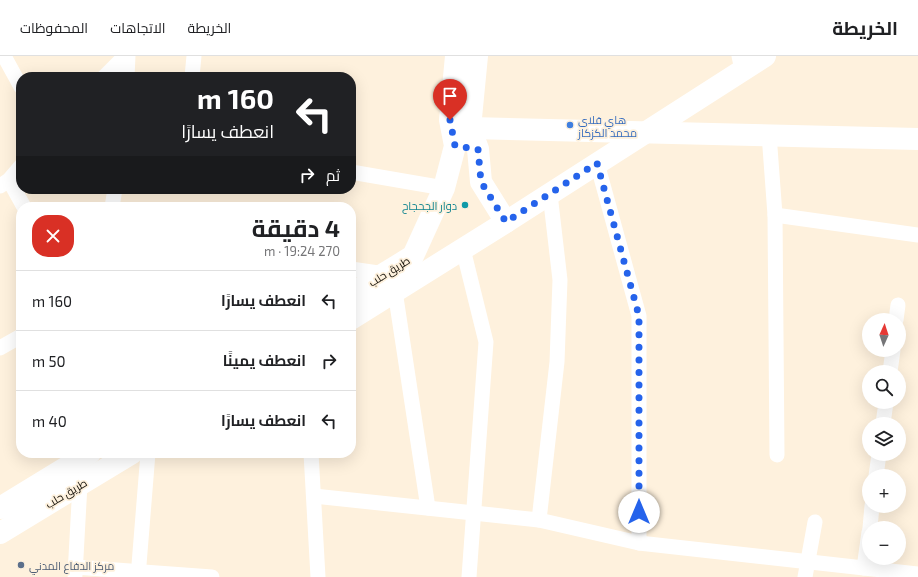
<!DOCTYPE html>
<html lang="ar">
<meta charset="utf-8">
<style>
body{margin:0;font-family:"Exo 2",Cairo,sans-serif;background:#f2f2f2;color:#202124;direction:rtl;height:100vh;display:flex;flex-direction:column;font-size:15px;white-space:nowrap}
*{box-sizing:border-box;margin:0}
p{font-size:13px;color:#757577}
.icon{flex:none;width:22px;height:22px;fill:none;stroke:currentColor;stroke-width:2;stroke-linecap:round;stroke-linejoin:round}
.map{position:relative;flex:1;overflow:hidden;direction:ltr}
.sheet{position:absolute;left:16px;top:146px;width:340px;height:256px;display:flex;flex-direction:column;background:#fff;border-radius:16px;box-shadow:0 4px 16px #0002;direction:rtl}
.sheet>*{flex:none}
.top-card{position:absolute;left:16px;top:16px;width:340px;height:122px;border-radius:16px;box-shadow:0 4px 16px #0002;direction:rtl;background:#202124;color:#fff;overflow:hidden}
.needle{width:26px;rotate:3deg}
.fabs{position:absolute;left:862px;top:257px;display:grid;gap:8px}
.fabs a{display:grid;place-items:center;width:44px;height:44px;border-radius:50%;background:#fff;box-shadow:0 4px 16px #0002;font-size:20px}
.pin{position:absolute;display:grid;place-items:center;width:34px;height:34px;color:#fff;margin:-41px -17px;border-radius:50% 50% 50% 0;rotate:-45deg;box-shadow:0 0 4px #0007}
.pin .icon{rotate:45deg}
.me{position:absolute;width:44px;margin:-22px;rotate:0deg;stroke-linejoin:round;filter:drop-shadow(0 0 3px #0008)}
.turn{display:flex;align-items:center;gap:14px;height:84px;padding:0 16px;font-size:18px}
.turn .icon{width:52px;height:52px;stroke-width:2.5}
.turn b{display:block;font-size:28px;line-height:34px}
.then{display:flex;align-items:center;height:38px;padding:0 16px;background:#0003;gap:8px;font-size:15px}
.round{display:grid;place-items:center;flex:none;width:42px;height:42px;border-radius:16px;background:#f2f2f2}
.overview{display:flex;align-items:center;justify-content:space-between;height:68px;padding:0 16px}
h1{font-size:24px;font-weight:700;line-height:30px}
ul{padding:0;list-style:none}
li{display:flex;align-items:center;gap:12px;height:60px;padding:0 16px;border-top:1px solid #e0e0e0}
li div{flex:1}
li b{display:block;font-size:15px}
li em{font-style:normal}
header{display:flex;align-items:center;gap:24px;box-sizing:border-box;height:56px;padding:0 20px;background:#fff;border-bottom:1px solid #e0e0e0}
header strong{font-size:19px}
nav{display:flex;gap:22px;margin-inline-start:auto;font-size:14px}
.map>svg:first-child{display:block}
</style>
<header>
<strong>الخريطة</strong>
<nav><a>الخريطة</a><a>الاتجاهات</a><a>المحفوظات</a></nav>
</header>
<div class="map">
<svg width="918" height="521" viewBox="0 0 918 521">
<rect width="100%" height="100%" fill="#fef1dd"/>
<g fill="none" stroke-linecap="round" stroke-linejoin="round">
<g stroke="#fff" stroke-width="15">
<polyline points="4,0 21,31"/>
<polyline points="739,0 742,14"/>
<polyline points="104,21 125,0"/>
<polyline points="127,21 128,0"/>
<polyline points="192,21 194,0"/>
<polyline points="769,78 775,159 777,399"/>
<polyline points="597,107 639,260 639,487"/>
<polyline points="351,116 444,132"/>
<polyline points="9,124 24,151"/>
<polyline points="0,130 9,124 21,110"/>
<polyline points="112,151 115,133"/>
<polyline points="775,159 918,179"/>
<polyline points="463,193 486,286 469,521"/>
<polyline points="351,213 385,218"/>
<polyline points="395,235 428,452"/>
<polyline points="896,264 898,249"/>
<polyline points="0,292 21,280"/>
<polyline points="890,316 893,294"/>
<polyline points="883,368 886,346"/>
<polyline points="311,397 318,521"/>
<polyline points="876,420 879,398"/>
<polyline points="314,440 539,464 639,487 918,518"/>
<polyline points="539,464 557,306 560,224 550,138"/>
<polyline points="870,472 872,450"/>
<polyline points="75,511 212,521"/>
<polyline points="864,512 869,476"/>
<polyline points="75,519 80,428"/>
<polyline points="138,521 148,397"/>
<polyline points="805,521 815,466"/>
</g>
<g stroke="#fff" stroke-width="22">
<polyline points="477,0 470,72 478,93 481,126 506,166"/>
<polyline points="470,72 918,83"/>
<polyline points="351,238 413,200 444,132 455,90 450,64 456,0"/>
<polyline points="351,263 506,166 765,0"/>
<polyline points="0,452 90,397"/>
<polyline points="0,477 132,397"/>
</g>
</g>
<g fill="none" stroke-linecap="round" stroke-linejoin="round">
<polyline stroke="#2563eb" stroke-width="7" stroke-dasharray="0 12.6" points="450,64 455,90 478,93 481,126 506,166 597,107 639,260 639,456"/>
</g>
<circle fill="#3f7fe0" stroke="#fef1dd" stroke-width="1.5" cx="570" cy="69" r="4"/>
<circle fill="#0f9aa8" stroke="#fef1dd" stroke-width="1.5" cx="465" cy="149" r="4"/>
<circle fill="#5c6f8a" stroke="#fef1dd" stroke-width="1.5" cx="21" cy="509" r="4"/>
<g text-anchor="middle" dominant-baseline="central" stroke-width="3.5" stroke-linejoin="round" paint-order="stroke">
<g font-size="11" fill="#366cbe" stroke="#fef1dd" text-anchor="start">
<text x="578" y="63">هاي فلاي<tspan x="578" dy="13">محمد الكزكاز</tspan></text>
</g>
<g font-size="11" fill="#0d838f" stroke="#fef1dd" text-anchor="end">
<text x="457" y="149">دوار الجحجاح</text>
</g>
<g font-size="11" fill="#15110a" stroke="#fef1dd">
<text transform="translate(389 215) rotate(-32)">طريق حلب</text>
<text transform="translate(66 437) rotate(-31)">طريق حلب</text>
</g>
<g font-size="11" fill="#4e5e75" stroke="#fef1dd" text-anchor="start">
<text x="29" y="509">مركز الدفاع المدني</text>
</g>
</g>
</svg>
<div class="fabs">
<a><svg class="needle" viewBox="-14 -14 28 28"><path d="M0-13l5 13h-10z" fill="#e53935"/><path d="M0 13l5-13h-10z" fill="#757577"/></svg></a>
<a><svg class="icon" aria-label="search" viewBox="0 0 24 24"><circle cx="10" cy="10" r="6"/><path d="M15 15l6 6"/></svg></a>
<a><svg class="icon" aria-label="layers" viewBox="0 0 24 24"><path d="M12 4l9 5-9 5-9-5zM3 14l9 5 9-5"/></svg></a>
<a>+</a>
<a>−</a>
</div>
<div class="pin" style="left:450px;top:64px;background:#d93025"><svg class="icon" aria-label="arrive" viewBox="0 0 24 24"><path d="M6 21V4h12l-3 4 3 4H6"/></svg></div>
<svg class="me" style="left:639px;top:456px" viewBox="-20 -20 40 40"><circle r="19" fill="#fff"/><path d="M0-13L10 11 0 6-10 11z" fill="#2563eb"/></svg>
<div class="top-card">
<div class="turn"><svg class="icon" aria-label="left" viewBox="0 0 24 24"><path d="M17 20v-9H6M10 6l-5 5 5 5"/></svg><div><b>160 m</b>انعطف يسارًا</div></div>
<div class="then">ثم<svg class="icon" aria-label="right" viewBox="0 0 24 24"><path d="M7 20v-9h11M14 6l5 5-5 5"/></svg></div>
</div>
<section class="sheet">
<div class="overview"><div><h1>4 دقيقة</h1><p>270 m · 19:24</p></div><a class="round" style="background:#d93025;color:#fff"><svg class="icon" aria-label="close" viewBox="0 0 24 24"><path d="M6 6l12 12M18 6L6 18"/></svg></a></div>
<ul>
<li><svg class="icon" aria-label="left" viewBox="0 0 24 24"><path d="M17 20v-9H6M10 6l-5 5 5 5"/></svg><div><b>انعطف يسارًا</b></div><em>160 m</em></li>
<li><svg class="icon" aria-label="right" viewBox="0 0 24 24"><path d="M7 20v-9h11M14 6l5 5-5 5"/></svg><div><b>انعطف يمينًا</b></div><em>50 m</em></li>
<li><svg class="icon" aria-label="left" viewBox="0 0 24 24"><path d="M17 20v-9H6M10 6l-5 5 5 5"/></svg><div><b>انعطف يسارًا</b></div><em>40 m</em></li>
</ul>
</section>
</div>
